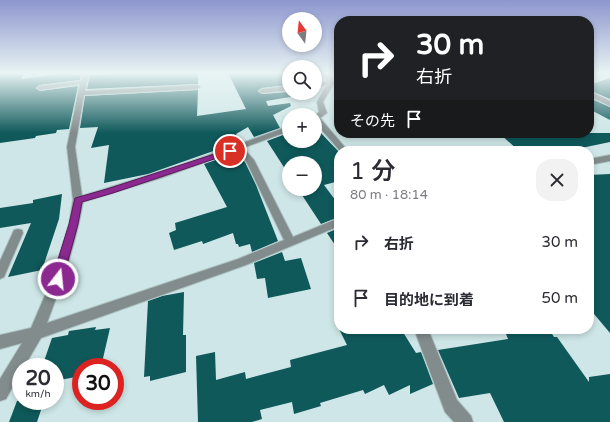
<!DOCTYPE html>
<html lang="ja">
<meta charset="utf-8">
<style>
body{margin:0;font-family:"Varela Round","Noto Sans JP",sans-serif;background:#f2f2f3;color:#2b2b33;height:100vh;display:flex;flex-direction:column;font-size:15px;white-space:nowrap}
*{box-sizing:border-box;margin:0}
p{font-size:13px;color:#7c7c81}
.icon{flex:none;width:22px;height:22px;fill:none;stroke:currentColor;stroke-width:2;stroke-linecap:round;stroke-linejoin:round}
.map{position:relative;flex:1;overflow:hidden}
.panel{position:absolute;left:334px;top:146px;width:260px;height:188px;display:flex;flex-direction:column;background:#fff;border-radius:16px;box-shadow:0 2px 6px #0003}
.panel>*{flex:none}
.guide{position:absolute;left:334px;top:16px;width:260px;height:122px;border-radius:16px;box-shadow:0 2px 6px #0003;background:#202124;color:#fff;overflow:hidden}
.needle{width:26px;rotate:345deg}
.tools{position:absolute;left:282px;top:12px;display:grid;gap:8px}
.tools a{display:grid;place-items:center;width:40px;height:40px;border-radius:50%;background:#fff;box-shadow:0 2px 6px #0003;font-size:20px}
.speed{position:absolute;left:12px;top:358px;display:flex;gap:8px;font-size:20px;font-weight:700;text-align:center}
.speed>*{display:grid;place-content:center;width:52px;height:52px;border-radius:50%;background:#fff;box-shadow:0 2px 6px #0003;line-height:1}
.speed small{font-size:10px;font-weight:400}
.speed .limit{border:6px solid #d22;background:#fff;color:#111}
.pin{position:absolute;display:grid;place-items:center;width:34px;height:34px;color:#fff;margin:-17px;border:2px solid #fff;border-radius:50%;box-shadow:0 1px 4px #0007}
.me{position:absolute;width:44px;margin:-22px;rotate:16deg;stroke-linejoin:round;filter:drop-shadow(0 0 3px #0008)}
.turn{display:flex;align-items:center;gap:14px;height:84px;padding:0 16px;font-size:18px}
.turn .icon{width:52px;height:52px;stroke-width:2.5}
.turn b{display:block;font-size:28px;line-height:34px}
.then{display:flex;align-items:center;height:38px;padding:0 16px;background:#0003;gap:8px;font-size:15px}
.round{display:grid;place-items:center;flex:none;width:42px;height:42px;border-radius:16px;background:#f2f2f3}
.summary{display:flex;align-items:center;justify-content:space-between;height:68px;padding:0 16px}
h1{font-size:24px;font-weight:600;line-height:30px}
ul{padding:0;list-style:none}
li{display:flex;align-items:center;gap:12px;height:56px;padding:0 16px}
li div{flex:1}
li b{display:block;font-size:15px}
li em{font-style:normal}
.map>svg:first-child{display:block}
</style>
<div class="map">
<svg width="610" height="422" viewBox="0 0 610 422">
<rect width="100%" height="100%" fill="#cee6e7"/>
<g fill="#0f595b">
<polygon points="0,73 24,73 21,79 66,73 81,75 80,80 40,85 36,88 40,91 78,86 69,129 57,130 56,133 36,136 35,138 0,143"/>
<polygon points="132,73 198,73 198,84 87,89 90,75"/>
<polygon points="228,73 284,73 285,76 289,76 289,85 262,88 258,91 262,94 289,92 289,93 308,94 266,101 268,106 290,103 291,106 273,115 280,128 254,137 248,127 236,134 239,142 148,174 104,183 109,145 91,148 98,127 80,128 85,96 198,90 197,116 246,109"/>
<polygon points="610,78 610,99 589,90 589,85"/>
<polygon points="589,98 610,107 610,120 589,109"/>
<polygon points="319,131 339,152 339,181 324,185 339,205 339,217 321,224 298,189 315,189 315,163 289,163 289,175 267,141 283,135 285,139 289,138 289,141 315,141 315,132"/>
<polygon points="499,133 610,133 610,142 567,151 519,151"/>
<polygon points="236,153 245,162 256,185 278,241 252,252 250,244 239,247 238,244 236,244 233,233 203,244 202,241 174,250 169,233 176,230 175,223 227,207 204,164"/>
<polygon points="610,174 610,333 589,308 589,175"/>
<polygon points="62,194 59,219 42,270 8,277 31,223 0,228 0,208 33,203 33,200"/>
<polygon points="339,228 339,251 327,233"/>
<polygon points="282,252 285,261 301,258 311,289 268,298 265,278 257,279 254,263"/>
<polygon points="184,292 183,335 186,335 186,372 150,381 150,376 144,377 148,301 162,296"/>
<polygon points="96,327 95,330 110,328 101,367 81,367 81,376 55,381 55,367 42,367 52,338 68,335 69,331"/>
<polygon points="339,329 401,329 416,353 421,352 433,384 410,394 410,385 389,395 384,385 365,394 363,390 320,403 321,406 294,414 292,402 260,410 262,419 252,422 198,422 196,356 215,352 216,380 245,372 246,379 291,367 290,360 347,345"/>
<polygon points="507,329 549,329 554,337 557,337 589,382 589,377 610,374 610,422 504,422 490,393 459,398 438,350 508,339 506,334 510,334"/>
<polygon points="17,401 44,401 37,422 9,422"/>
</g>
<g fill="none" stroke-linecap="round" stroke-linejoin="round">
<defs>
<g id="minor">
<polygon points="31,73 37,73 37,75 32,76"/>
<path d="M83 73H89L85 91 197 85 200 87 197 89 84 95 75 147 82 196 181 165 289 126V131L243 148 254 160 293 237 339 218V226L246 265 41 338 24 367H21V372L6 399 0 401V379L22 343 0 349V335L31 328 52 279 69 224 73 200 67 147 80 84 40 90 37 88 40 86 81 81ZM236 151 246 161 284 240 238 259 47 323C62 283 76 244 83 202L161 178Z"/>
<polygon points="323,73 329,73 334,83 323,102 327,113 320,118 348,151 340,151 315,122 315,115 319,112 317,102 327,85 315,87 315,83 327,82"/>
<polygon points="289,86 289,90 262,93 259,91 262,89"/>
<polygon points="589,91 610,101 610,106 589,96"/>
<polygon points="610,155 610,161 589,165 589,159"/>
<polygon points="18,229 22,230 23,233 4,277 0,279 0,261 14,230"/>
<polygon points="414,329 428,329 457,400 471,416 473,422 454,422 445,412"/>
</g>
</defs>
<use href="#minor" stroke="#adc2c3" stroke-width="2"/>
<use href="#minor" fill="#828c8c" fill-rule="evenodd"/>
</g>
<linearGradient id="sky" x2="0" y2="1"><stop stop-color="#8d96ce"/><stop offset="0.55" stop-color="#e9f4f4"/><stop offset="1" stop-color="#e9f4f4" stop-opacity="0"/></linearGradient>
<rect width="610" height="133" fill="url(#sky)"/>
<polygon fill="#8c2991" stroke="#5b1b5e" points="230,149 232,150 232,153 113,193 82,202 78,224 63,279 62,283 58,284 54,283 52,279 69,224 75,198 107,189"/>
</svg>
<div class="tools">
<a><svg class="needle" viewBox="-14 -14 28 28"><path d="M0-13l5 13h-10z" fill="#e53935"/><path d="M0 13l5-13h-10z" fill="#7c7c81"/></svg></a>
<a><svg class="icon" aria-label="search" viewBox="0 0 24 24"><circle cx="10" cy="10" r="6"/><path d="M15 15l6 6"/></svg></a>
<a>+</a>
<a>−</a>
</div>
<div class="speed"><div>20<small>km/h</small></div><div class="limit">30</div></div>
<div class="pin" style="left:230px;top:151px;background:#d93025"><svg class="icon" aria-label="arrive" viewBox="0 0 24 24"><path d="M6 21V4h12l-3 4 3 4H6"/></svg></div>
<svg class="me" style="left:58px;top:279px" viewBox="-20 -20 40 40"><circle r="17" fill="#8c2991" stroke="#fff" stroke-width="3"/><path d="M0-11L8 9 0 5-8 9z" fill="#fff"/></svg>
<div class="guide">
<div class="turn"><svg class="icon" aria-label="right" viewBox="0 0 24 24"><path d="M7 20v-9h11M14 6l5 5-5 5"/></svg><div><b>30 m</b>右折</div></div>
<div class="then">その先<svg class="icon" aria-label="arrive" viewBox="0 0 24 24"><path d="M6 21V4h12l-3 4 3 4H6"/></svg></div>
</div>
<section class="panel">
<div class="summary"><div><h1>1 分</h1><p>80 m · 18:14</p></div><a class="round"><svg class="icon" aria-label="close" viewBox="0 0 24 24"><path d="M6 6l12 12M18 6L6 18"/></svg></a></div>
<ul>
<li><svg class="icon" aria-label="right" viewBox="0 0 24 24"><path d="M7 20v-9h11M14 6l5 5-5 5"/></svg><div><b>右折</b></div><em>30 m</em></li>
<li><svg class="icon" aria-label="arrive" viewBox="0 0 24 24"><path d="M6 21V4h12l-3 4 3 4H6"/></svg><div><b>目的地に到着</b></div><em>50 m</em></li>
</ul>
</section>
</div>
